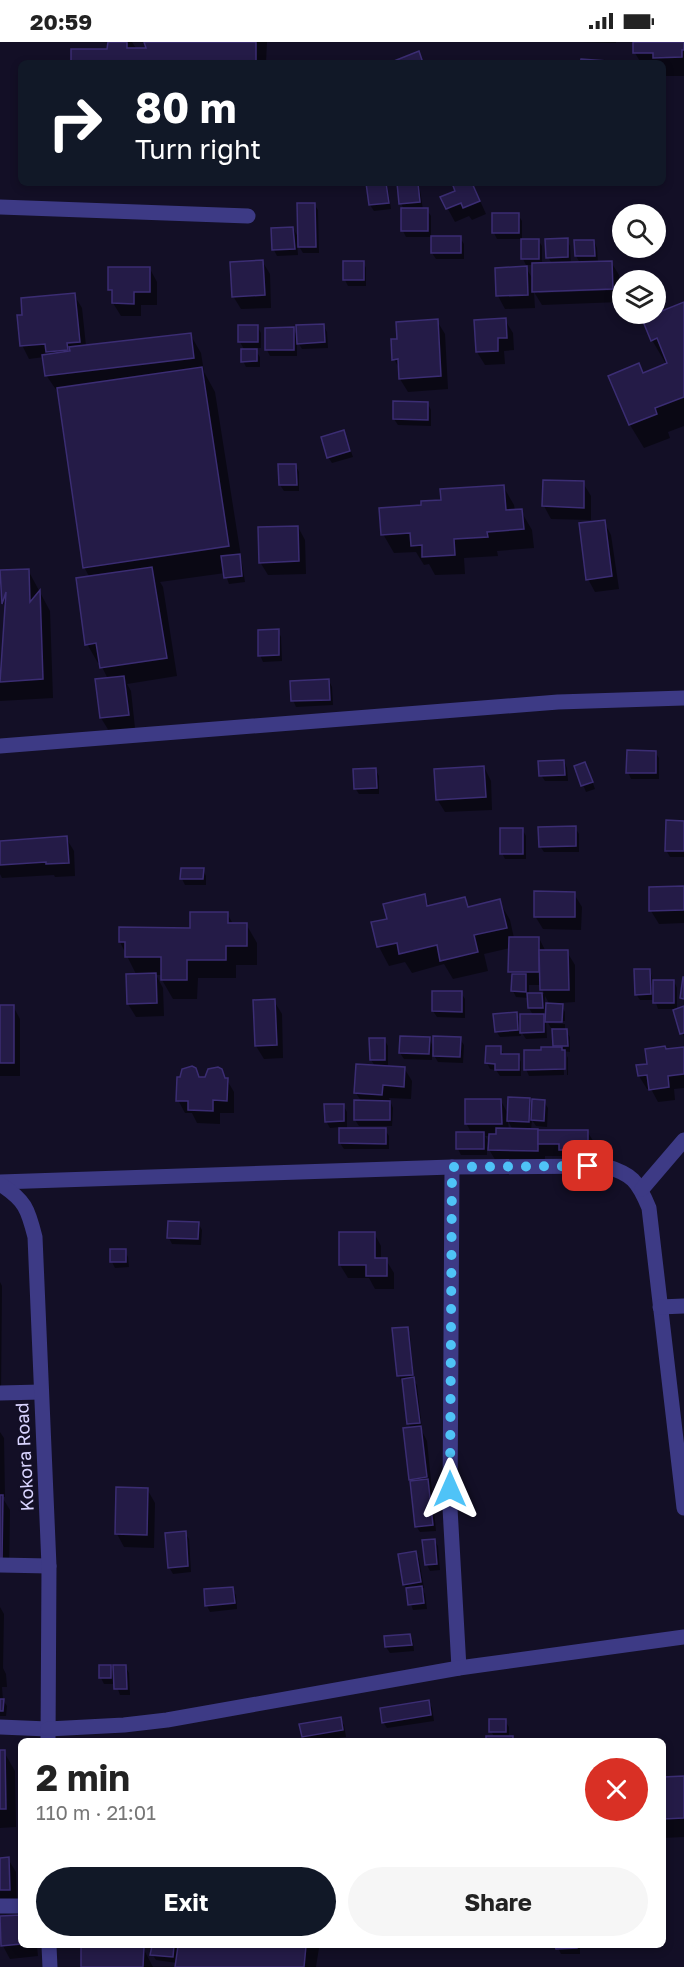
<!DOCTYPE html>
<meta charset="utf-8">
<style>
body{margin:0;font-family:"Golos Text",sans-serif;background:#f6f6f6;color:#222;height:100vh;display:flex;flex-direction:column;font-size:22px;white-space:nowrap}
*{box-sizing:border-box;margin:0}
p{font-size:20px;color:#767676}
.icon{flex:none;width:33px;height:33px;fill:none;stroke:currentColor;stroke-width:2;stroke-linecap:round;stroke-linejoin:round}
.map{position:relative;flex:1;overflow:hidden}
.panel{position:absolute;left:18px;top:1696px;width:648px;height:210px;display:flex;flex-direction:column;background:#fff;border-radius:9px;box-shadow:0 3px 9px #0003}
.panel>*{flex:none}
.guide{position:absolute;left:18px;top:18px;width:648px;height:126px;border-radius:9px;box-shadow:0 3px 9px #0003;background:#111827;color:#fff;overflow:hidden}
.fabs{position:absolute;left:612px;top:162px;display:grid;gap:12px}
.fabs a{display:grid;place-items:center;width:54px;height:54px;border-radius:50%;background:#fff;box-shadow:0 3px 9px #0003;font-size:30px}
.pin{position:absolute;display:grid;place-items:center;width:51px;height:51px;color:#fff;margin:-26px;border-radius:12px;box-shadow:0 3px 9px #0006}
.me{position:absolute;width:66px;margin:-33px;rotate:0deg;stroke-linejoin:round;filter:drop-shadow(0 0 4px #0008)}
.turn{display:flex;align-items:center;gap:21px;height:126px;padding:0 18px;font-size:27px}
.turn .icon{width:78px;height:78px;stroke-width:2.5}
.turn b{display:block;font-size:42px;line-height:51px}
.round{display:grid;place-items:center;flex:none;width:63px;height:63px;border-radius:32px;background:#f6f6f6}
.summary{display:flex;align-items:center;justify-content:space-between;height:102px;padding:0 18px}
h1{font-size:36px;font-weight:700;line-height:45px}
.cta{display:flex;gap:12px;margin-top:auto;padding:12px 18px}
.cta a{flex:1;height:69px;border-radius:36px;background:#111827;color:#fff;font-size:24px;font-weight:700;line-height:69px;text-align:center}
.cta a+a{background:#f6f6f6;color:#222}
.status{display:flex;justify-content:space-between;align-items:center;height:42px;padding:0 30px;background:#fff;direction:ltr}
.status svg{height:16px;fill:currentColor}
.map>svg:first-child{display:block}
</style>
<div class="status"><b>20:59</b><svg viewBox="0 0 49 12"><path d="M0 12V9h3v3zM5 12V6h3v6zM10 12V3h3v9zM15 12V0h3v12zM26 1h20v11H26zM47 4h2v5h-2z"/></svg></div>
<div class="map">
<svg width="684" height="1925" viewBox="0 0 684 1925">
<rect width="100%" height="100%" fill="#130f26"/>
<g fill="#0007" fill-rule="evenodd">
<polygon points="109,0 132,0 137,8 148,8 145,0 267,0 266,21 73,21 73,8 109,8"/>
<polygon points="579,0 616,0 616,1"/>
<polygon points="635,0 684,0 684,34 666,34 663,30 663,21 641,21 635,11"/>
<polygon points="368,141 387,141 391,167 374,169 370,163"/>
<polygon points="398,141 419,141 423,168 427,168 431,174 431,195 406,195 403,189 404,168 401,161"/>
<polygon points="453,141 472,141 486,172 472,178 469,174 455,180 442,156 457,149"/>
<polygon points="314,162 318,168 319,211 303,211 297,201 298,213 277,214 274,208 293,186 299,197"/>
<polygon points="494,173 518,173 522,179 522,197 497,197 494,191"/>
<polygon points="460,196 464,202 464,217 436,217 432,211"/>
<polygon points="538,198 542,204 542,223 552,222 548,215 567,198 570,204 571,222 580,221 576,214 594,199 597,206 598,221 611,220 619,233 619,246 539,248 539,251 619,248 620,260 542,263 534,250 535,266 505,267 498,254 526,226 534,239 533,223 526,223 523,217"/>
<polygon points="262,219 270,232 271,266 241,267 233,254"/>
<polygon points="363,220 366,226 366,244 348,244 345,238"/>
<polygon points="150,227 157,240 157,263 141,263 141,274 121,274 113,261 113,253 110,248"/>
<polygon points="74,253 82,266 86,304 190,292 201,311 204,330 215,350 245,540 229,542 225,531 160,540 163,545 177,634 127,642 131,649 135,686 109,689 101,676 97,639 108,637 100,621 98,621 87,602 90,536 84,525 59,352 46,333 44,315 29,317 22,303"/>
<polygon points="684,261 684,384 668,390 670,396 644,406 630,383 643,332 666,322 652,298"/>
<polygon points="505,278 513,291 514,308 504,309 505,322 485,323 477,310 476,279"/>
<polygon points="437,279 445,292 448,347 408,350 400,337 400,328 394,317"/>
<polygon points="323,283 327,290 328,306 302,307 297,299 297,314 270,314 267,308 293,287 298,295"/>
<polygon points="257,284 261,291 261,306 254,306 260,315 260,325 246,325 243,319 245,309 240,300"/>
<polygon points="428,362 431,368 431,384 398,383 394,377"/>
<polygon points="344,390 353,415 332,421 328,415"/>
<polygon points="295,423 299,430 299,449 284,449 280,443"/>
<polygon points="583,441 591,454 591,478 551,477 544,464"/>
<polygon points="503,444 514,463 515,469 521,469 532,488 534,506 497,509 498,514 464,516 465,532 435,533 429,522 424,523 416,510 394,511 383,492 423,464"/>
<polygon points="604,480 611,493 619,547 595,550 588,537"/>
<polygon points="298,485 305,498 306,532 268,533 260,520"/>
<polygon points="28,528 50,569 53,656 0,659 0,633 2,633 6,566 3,561 2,529"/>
<polygon points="278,589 281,595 282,619 263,620 260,613"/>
<polygon points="329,639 332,645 333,663 296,665 293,658"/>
<polygon points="655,710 659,716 659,737 631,737 628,730"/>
<polygon points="564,719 567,726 568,739 545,739 541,733"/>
<polygon points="484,725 491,739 492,768 445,770 437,757"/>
<polygon points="576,725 588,728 595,747 586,750"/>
<polygon points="375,728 379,734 379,752 359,752 355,746"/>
<polygon points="684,780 684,815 670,815 666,808"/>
<polygon points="575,786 579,792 579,810 544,810 540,804"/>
<polygon points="522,787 526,794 526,817 505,817 502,811"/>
<polygon points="66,796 74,809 75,834 55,835 54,833 2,836 0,832 0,801"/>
<polygon points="203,828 206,834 206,843 185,843 182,837"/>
<polygon points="684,845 684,881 659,882 651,869"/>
<polygon points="574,852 582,865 581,888 543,887 535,874"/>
<path d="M424 854 430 865 465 857 470 866 499 859 510 878 514 896H539L546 910H567L575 923V960L560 961 565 970V979L548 978V981L565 982V988L570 995V1010L563 1009 564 1033 529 1034 526 1027 554 1006V986H551L547 979V972H542L546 979 547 996 526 997 520 988 521 994 500 995 496 989 516 972 522 982 533 973 529 966V956L516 955 513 949V936L510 930V906L484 912 488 929 453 937 444 922 412 931 405 920 389 924 379 905 389 878ZM529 943H541L544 952H529ZM545 954 550 963H545Z"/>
<polygon points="227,871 233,882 246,882 257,901 257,923 236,923 236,936 198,936 197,957 173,957 162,938 162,933 156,933 163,946 164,974 136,975 128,962 137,934 120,900 191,887"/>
<polygon points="650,928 653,939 674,939 677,946 677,968 684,966 684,995 674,967 658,967 655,958 640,958 636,952"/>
<polygon points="461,951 465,957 465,976 437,975 433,969"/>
<polygon points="274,959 282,972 283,1016 264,1017 256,1004"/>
<polygon points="0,964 13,964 20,977 20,1034 0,1034"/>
<polygon points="384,997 388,1004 388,1025 404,1026 412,1039 411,1057 389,1056 393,1066 392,1084 359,1084 355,1078 361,1059 356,1051 375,1024 371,1018"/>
<polygon points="429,997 434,1006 460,997 464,1003 463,1021 438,1020 432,1010 432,1018 404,1017 400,1011"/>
<polygon points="500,1006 504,1012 518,1014 521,1020 521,1034 500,1034 496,1028 490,1027 487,1021"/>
<polygon points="684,1007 684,1046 674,1047 675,1058 658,1060 651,1047 647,1047 639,1034 666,1009"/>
<polygon points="567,1014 568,1016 568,1033 567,1033"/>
<polygon points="195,1028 200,1037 206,1037 221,1028 234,1050 234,1071 220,1071 220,1082 197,1081 192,1071 185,1071 178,1058"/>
<path d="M529 1057 533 1064 544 1060 548 1066 547 1085 536 1084 532 1078 531 1088 587 1089 595 1102V1121H568L564 1114H545V1122L497 1121 487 1104V1113H461L458 1107 472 1092 466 1081 501 1059 508 1072ZM508 1079 513 1088H509ZM485 1094H490V1102Z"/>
<polygon points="343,1063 347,1070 347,1087 385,1088 389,1094 389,1107 344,1107 340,1101 340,1085 330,1086 326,1079"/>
<polygon points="198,1181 202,1188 201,1203 172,1202 169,1196"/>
<polygon points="374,1191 381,1204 381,1218 386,1218 394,1231 394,1247 375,1247 369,1236 348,1236 340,1223"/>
<polygon points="125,1209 128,1215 129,1225 115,1226 112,1220"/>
<polygon points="0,1240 2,1244 1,1354 0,1354"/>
<polygon points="407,1287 410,1293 414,1339 417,1343 422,1387 421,1387 427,1399 436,1489 420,1490 416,1484 410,1437 411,1387 409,1382 402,1340 399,1334"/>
<polygon points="0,1390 4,1396 5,1455 2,1455 10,1468 9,1530 0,1530"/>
<polygon points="147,1447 155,1461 154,1506 124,1505 117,1492"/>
<polygon points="185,1491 189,1497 191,1530 173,1532 169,1525"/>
<polygon points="434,1498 438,1504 440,1528 430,1529 427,1523 424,1499"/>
<polygon points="416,1511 419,1517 424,1546 422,1546 425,1552 427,1567 413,1568 404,1542"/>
<polygon points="232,1547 236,1553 237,1567 210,1570 207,1564"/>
<polygon points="0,1565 4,1572 3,1626 6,1632 7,1645 2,1645 3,1658 7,1664 6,1674 0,1674"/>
<polygon points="410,1593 413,1599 414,1609 390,1611 386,1605 386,1596"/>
<polygon points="110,1624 115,1633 125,1624 129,1631 130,1653 120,1653 116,1642 104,1642 101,1636"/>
<polygon points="429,1660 432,1666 434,1679 387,1686 383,1680"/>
<polygon points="340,1677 344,1683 346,1695 306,1700 303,1694"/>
<polygon points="505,1679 509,1685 509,1696 512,1695 515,1700 487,1700 495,1696 491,1689"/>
<polygon points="0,1710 4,1710 15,1729 16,1785 0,1786"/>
<polygon points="684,1735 684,1795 663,1796 663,1736"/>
<polygon points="0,1817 8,1817 16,1830 17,1861 0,1861"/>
<polygon points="21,1874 21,1904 37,1904 38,1914 10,1917 3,1904"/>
<polygon points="101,1904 142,1904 153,1925 82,1925 102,1906"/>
<polygon points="153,1904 317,1904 319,1906 316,1925 177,1925 177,1921 156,1918 152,1912"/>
<polygon points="557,1904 580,1904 580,1912 561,1912"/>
</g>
<g fill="#241b47" stroke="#3b2d73" stroke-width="1.5">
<polygon points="108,0 127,0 127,6 146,6 144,0 256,0 256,20 71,21 71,7 107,7"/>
<polygon points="633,0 684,0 684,8 682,8 682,15 653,16 653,11 633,11"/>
<polygon points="419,9 423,21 389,21"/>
<polygon points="581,17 607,19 607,21 580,21"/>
<polygon points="366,141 386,141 389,161 369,163"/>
<polygon points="397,141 418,141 420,160 399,162"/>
<polygon points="452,141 472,141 480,159 463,166 461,161 446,167 440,155 455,149"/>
<polygon points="297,161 315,161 316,205 298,205"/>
<rect x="401" y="166" width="27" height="23"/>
<rect x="492" y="171" width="27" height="20"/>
<polygon points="293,185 295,207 272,208 271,186"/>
<rect x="431" y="194" width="30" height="17"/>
<polygon points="568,196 568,215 546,216 545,197"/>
<rect x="521" y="197" width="18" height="20"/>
<polygon points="574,198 594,198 595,214 575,214"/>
<polygon points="263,218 265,253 232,255 230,220"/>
<rect x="343" y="219" width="21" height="19"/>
<polygon points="612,219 613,247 532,250 532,221"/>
<polygon points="527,224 528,253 496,254 495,226"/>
<polygon points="108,225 150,225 150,250 134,250 134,262 112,261 112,248 108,248"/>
<polygon points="75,251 80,300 67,301 68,308 46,310 45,302 20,304 17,273 22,273 21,256"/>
<polygon points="684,260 684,355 655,366 657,372 629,383 608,334 639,321 643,331 667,321 657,296 651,299 642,277"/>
<polygon points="506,276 507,296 498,296 498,309 476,310 474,278"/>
<polygon points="438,277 441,334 399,337 398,317 392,318 391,297 397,297 396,280"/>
<polygon points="324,282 325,300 297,302 296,283"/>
<rect x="238" y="283" width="20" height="17"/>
<polygon points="294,285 294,308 265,308 265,286"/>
<polygon points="191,291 194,316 45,334 42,313 70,309 69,305"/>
<polygon points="241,307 257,307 257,319 241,320"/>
<polygon points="202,325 229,504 83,526 57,346"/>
<polygon points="393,359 428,360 428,378 393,377"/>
<polygon points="344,388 350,409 327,416 321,395"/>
<polygon points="278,422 296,422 297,443 279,443"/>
<polygon points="543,438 584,439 584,466 542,464"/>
<polygon points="504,443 506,468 522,467 524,487 487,490 488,495 454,497 455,513 422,515 422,503 411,504 410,491 381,493 379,466 421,463 421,459 441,458 440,447"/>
<polygon points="605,478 612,534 586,538 579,481"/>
<polygon points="298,484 299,519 259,521 258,485"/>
<polygon points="240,512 242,534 224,536 221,514"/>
<polygon points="152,525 167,616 100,626 96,601 85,603 76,536"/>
<polygon points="29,527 30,560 40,548 43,637 0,640 6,550 2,562 0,528"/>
<polygon points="279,587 279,613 258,614 258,588"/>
<polygon points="124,634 129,673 100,676 95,637"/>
<polygon points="329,637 330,658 291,659 290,639"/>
<polygon points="627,708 656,709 656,731 626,731"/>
<polygon points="564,718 565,733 539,734 538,719"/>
<polygon points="585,720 593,740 581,744 574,724"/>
<polygon points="484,724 486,755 436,758 434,727"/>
<polygon points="376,726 377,746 354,747 353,727"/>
<polygon points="666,778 684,779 684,809 665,809"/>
<polygon points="576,784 576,804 539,805 538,785"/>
<rect x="500" y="786" width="23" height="26"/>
<polygon points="67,794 69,821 46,822 46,820 0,823 0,799"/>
<polygon points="181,826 204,826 203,837 180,837"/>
<polygon points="684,844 684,868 649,869 649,845"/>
<polygon points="534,849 575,850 575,875 534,875"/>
<polygon points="425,852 427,864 465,855 468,865 500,857 507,886 474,893 478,910 440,919 437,903 399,912 397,901 377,905 371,880 387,877 383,862"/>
<polygon points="190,870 228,870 228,881 247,881 247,904 226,904 226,918 187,918 187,938 161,938 161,915 125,915 125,900 119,900 119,885 190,886"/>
<polygon points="509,895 539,895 539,930 508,930"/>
<polygon points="539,908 568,908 569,948 540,948"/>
<polygon points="634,927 650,927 651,952 635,953"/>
<polygon points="156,931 157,961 127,962 126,932"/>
<polygon points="512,932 526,932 526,950 511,949"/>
<polygon points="683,935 684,935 684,957 680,956"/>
<rect x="653" y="938" width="21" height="23"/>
<polygon points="432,949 462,949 462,970 432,969"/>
<polygon points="527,951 542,951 543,966 528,966"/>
<polygon points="275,957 277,1003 255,1004 253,958"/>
<polygon points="546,961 563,962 562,980 545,980"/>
<rect x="0" y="963" width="14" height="58"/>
<polygon points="684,964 684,991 680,992 673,968"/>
<polygon points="517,970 518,988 495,990 493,972"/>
<polygon points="520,972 544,972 544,990 520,991"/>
<polygon points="552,987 567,987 568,1004 553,1004"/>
<polygon points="400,994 430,995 429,1012 399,1011"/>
<polygon points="433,994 461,995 460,1015 433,1014"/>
<polygon points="369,996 385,996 385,1018 370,1018"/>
<polygon points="486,1004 501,1004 501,1012 519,1012 519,1028 495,1028 495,1022 485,1021"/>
<polygon points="665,1004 666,1007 684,1005 684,1032 668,1034 669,1045 649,1048 647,1033 638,1034 636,1023 647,1022 645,1007"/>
<polygon points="541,1005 562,1005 562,1008 565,1008 565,1027 524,1028 524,1008 541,1008"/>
<polygon points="356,1022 405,1025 404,1045 383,1043 382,1053 354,1051"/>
<polygon points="192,1024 196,1026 199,1035 205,1035 208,1027 218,1025 222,1027 225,1036 228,1036 227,1059 213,1058 213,1069 188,1068 188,1059 176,1059 177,1035 180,1035 182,1027"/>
<polygon points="508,1055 530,1056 529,1080 507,1079"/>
<polygon points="465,1057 501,1057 502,1082 465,1082"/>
<polygon points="532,1057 545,1058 544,1079 531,1078"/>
<polygon points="354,1058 390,1059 390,1078 354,1078"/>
<polygon points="324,1062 344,1062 344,1079 325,1080"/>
<polygon points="339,1086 386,1086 386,1102 339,1101"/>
<polygon points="496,1086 538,1087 538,1109 488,1108 489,1092 496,1092"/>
<polygon points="538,1088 588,1088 588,1108 559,1108 559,1102 538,1102"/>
<rect x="456" y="1090" width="28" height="17"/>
<polygon points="168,1179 199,1180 198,1197 167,1196"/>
<polygon points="339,1190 375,1190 375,1216 387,1216 387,1234 366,1234 366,1223 339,1223"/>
<rect x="110" y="1207" width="16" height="13"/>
<polygon points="408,1285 413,1333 397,1334 392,1286"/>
<polygon points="414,1335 420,1381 407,1382 402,1337"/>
<polygon points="421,1384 427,1435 409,1438 403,1386"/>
<polygon points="428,1437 433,1483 415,1485 410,1439"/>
<polygon points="116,1445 148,1446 147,1493 115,1492"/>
<polygon points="0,1453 3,1453 2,1517 0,1517"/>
<polygon points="186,1489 188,1524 168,1526 165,1491"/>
<polygon points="435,1497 437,1522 425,1523 422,1498"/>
<polygon points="416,1509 421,1540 403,1543 398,1512"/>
<polygon points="422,1544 424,1561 408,1563 406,1546"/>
<polygon points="233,1545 235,1561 205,1564 204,1547"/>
<polygon points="410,1592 412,1603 385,1605 384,1594"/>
<rect x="99" y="1623" width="12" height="13"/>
<polygon points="113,1623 126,1623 127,1647 114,1647"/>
<polygon points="0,1657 4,1657 3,1669 0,1669"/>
<polygon points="429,1658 431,1673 382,1681 380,1666"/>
<polygon points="341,1675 343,1688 302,1695 299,1682"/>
<rect x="489" y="1677" width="17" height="13"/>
<rect x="486" y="1694" width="27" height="6"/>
<polygon points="0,1708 5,1708 6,1767 0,1767"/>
<polygon points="684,1734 684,1776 663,1777 663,1735"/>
<polygon points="9,1815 10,1848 0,1848 0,1816"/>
<polygon points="21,1873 21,1902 1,1904 0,1874"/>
<polygon points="81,1904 144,1905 143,1925 81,1925"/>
<polygon points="152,1904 174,1904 173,1915 150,1913"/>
<polygon points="178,1904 306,1904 304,1925 175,1925"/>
<polygon points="555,1904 577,1904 577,1906 556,1907"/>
</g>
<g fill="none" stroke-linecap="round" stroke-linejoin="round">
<g stroke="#3d3a85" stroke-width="15">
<polyline points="0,165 248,174"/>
<polyline points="0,704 558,660 684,656"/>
<polyline points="452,1125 450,1466 459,1626"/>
<path d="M0 1140 452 1125 605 1124C632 1132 638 1139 649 1166L684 1466"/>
<polyline points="642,1147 684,1098"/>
<polyline points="660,1265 684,1264"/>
<polyline points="0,1351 41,1350"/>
<polyline points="0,1523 49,1524"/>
<polyline points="0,1685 48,1687"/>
<polyline points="0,1864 21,1864"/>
</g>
<g stroke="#3d3a85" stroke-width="15">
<path d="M0 1142C25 1158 28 1167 35 1195L49 1524 48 1700"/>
<polyline points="48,1687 124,1683 167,1678 459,1626 684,1595"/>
<polyline points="49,1904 50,1925"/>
</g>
</g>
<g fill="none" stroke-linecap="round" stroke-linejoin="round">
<polyline stroke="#4fc3f7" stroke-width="10" stroke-dasharray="0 18" points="450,1447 452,1125 588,1124"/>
</g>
<g text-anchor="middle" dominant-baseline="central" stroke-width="4.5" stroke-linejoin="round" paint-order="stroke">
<g font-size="18" fill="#d9d4ff" stroke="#130f26">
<text transform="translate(24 1415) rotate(-93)">Kokora Road</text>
</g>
</g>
</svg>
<div class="fabs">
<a><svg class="icon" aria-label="search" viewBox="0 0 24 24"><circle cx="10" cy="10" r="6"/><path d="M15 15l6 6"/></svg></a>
<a><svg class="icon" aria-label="layers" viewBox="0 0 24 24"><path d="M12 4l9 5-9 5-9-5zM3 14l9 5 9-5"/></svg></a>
</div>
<div class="pin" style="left:588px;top:1124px;background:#d93025"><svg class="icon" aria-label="arrive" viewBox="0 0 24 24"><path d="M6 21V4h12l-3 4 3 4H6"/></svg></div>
<svg class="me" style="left:450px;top:1447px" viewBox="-20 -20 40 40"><path d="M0-17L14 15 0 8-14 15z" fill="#4fc3f7" stroke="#fff" stroke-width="4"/></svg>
<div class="guide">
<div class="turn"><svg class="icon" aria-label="right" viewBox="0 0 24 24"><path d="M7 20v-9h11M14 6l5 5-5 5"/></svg><div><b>80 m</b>Turn right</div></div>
</div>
<section class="panel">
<div class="summary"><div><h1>2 min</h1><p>110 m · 21:01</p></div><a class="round" style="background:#d93025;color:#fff"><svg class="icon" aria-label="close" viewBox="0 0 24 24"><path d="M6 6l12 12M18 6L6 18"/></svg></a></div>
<div class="cta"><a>Exit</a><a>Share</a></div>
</section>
</div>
